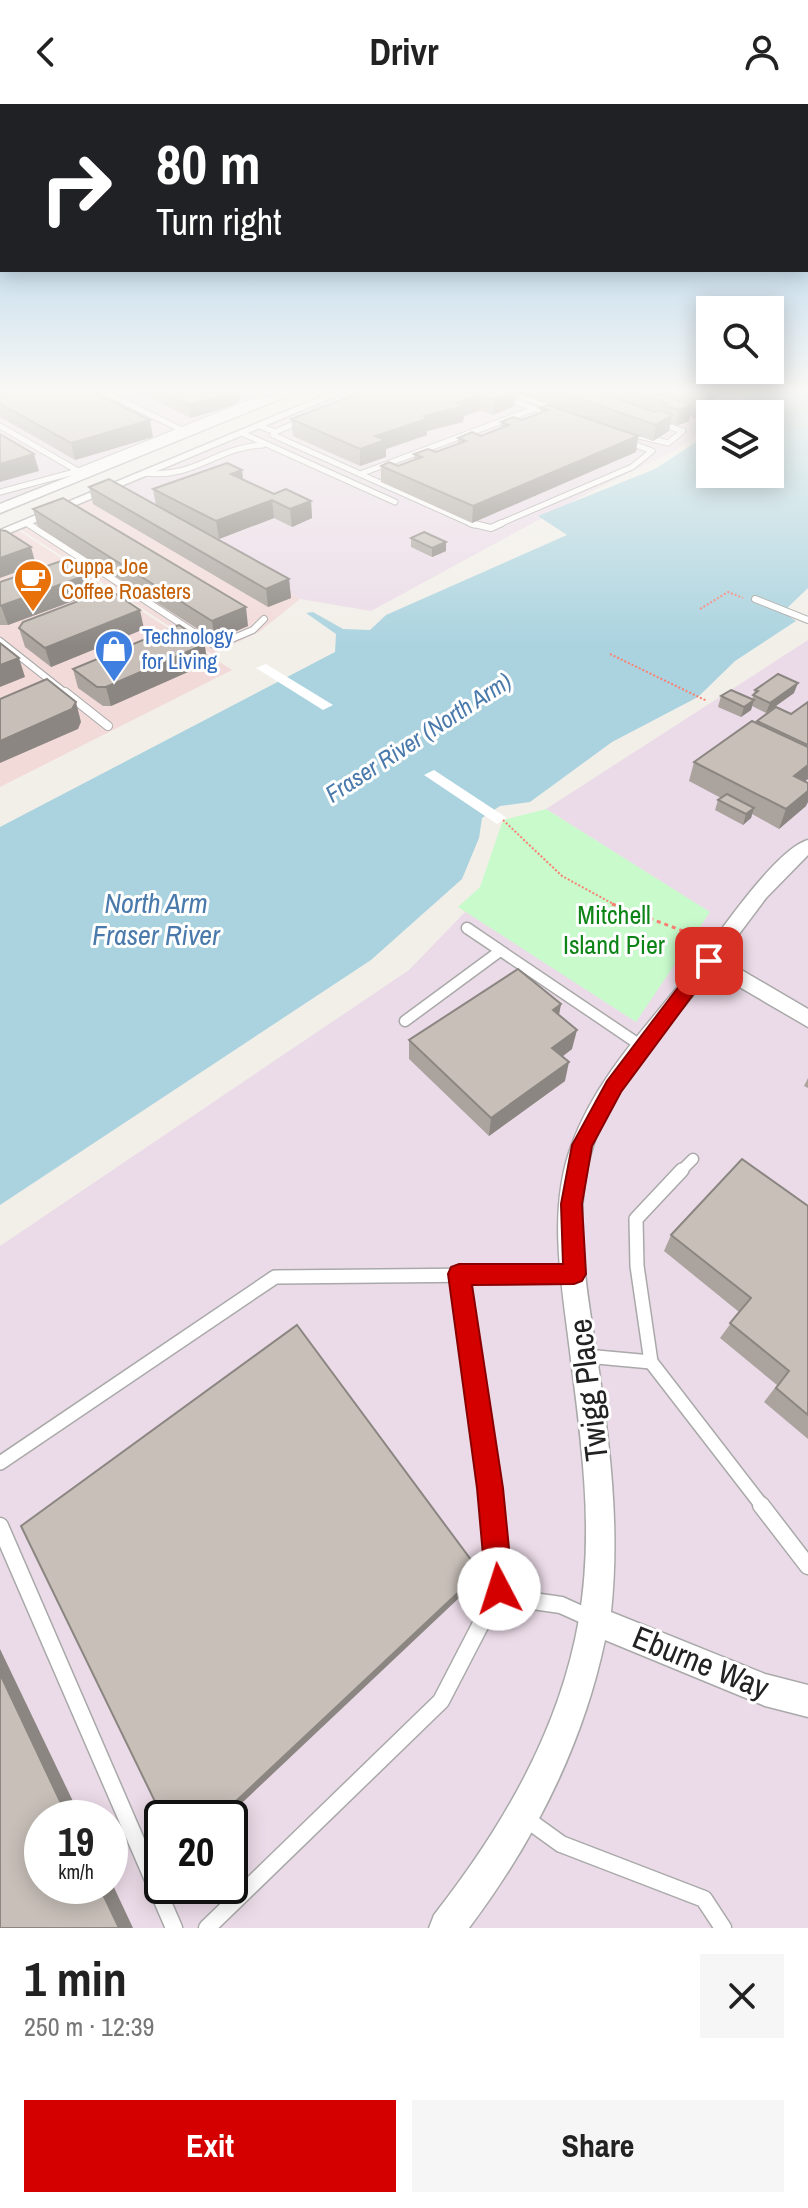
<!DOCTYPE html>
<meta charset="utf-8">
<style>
body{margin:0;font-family:"Archivo Narrow",sans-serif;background:#f6f6f6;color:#222;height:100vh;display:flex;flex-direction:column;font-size:30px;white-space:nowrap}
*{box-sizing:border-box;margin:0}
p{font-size:26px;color:#767676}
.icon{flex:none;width:44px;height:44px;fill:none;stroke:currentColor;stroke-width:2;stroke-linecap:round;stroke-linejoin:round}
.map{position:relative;height:1824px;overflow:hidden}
.sheet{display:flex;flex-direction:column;background:#fff;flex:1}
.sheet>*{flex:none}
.guide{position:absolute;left:0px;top:0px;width:808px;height:168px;box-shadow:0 4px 20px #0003;background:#202124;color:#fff;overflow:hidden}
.controls{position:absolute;left:696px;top:192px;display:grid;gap:16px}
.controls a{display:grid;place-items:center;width:88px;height:88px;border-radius:0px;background:#fff;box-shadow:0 4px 20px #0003;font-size:40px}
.speed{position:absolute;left:24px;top:1696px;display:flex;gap:16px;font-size:40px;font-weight:700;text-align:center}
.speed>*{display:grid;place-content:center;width:104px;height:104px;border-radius:50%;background:#fff;box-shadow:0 4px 20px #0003;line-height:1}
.speed small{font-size:20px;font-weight:400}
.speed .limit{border:4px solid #111;border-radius:12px;background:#fff;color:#111}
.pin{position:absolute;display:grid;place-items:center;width:68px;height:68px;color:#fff;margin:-34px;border-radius:16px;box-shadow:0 4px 12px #0006}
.me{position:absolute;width:88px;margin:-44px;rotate:355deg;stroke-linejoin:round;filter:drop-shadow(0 0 6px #0008)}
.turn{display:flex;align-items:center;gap:28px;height:168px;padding:0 24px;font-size:36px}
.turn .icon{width:104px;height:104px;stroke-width:2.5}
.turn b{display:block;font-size:56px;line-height:68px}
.round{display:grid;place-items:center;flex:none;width:84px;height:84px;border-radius:0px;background:#f6f6f6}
.summary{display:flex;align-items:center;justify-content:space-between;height:136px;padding:0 24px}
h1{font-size:48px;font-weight:700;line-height:60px}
.cta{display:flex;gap:16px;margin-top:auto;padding:16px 24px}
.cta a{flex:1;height:92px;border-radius:0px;background:#d40000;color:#fff;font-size:32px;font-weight:700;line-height:92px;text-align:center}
.cta a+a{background:#f6f6f6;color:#222}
header{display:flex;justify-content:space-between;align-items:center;height:104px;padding:0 24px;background:#fff;font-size:36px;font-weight:700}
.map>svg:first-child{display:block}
</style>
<header><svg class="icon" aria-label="back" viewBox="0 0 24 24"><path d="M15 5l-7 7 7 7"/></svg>Drivr<svg class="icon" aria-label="person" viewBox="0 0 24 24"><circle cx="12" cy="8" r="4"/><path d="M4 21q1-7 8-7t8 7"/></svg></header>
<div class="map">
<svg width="808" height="1824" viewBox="0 0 808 1824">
<rect width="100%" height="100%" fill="#f2efe9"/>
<g fill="#f2dad9">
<polygon points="110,388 300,495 259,528 212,550 20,425"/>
<polygon points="18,426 232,566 0,683 0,434"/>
</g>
<g fill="#ebdbe8" fill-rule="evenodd">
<polygon points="0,286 290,286 0,401"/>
<polygon points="353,286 738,286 728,306 722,310 710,310 710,320 676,346 590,388 371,507 300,495 110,388"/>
<path d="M808 536V1824H0V1142L409 866 466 807 709 808 546 705ZM42 1714H110V1782H42ZM162 1714H230V1782H162Z"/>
</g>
<polygon fill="#c8facc" points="546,705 710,808 636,918 458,803 480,783 503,716"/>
<polygon fill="#aad3df" points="750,286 808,286 808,484 783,508 796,517 735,557 698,593 612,638 530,698 500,702 482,714 479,734 462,775 371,856 0,1101 0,723 335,548 336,530 306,509 313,508 343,525 370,526 386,511 567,431 538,412 655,365 710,329 710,370 770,370 770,310 729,310"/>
<g fill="#fff">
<polygon points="266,560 333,601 323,606 256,564"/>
<polygon points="434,666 440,670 507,714 497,720 424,671"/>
</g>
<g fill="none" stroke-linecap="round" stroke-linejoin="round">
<defs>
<g id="service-far5">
<polyline points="100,286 184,327"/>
<polyline points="483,286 553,311"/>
<polyline points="506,287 559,306"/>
<polyline points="0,322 78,367"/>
<polyline points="260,322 275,328 273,331 474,421"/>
<polyline points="275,328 303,316"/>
<polyline points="242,329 395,398"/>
<polyline points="627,329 668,339 683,327 658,319"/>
<path d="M145 369C195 375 216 343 263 341"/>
<polyline points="360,370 534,305"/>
<polyline points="0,388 78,367 261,294"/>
<polyline points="26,419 30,421"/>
<polyline points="497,421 632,363 652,347 625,337"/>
</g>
<g id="service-far4">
<polyline points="27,419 215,542 253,526 264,515"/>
<polyline points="470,419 491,424 502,419"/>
<polyline points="755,495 808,516"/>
<polyline points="0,537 67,590"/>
</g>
<polyline id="service-far3" points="65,588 108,622"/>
<g id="service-far2">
<polyline points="467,824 643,943"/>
<polyline points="405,917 500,847"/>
<polyline points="680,1068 693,1055"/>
</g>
<g id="service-far1">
<polyline points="682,1066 636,1115 637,1162 651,1258 763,1403"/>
<polyline points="459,1170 492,1403"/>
<polyline points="586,1252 651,1258"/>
<polyline points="0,1359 275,1173 573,1170"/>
</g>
<g id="service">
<polyline points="761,1401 808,1462"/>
<polyline points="0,1422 174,1824"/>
<polyline points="499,1485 526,1496 561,1501 592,1515"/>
<polyline points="525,1714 561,1740 704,1795 723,1824"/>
<polyline points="207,1824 441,1597 499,1485 492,1401"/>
</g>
<g id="minor">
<polygon points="337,286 350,286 0,433 0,426"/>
<path d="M808 736V751L766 794 721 854 808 905V923L712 867C671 922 614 976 593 1042 570 1113 588 1189 598 1260 610 1343 620 1424 611 1508L765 1570 808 1581V1613L765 1602 605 1536C583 1641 533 1739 469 1824H429L434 1811C502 1724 560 1626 579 1515 594 1429 582 1341 571 1256 563 1186 546 1108 572 1040 598 969 654 915 699 856 720 828 776 745 808 736Z"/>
</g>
<polygon id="tertiary" points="286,286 302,286 0,409 0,400"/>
</defs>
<use href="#service-far5" stroke="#a9a9a9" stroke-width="7"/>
<use href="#service-far4" stroke="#a9a9a9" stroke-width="8"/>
<use href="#service-far3" stroke="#a9a9a9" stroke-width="10"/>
<use href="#service-far2" stroke="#a9a9a9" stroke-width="13"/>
<use href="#service-far1" stroke="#a9a9a9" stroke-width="16"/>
<use href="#service" stroke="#a9a9a9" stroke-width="19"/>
<use href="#minor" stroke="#a9a9a9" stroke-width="3"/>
<use href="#tertiary" stroke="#a9a9a9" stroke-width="3"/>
<g stroke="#fa8072" stroke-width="2" stroke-dasharray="2 2" stroke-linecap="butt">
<polyline points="700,505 728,488 743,494"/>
<polyline points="610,550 707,597"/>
<polyline points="503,716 562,772 617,802"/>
</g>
<polyline stroke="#fa8072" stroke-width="3" stroke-dasharray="4 4" stroke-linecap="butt" points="612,800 704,835"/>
<use href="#service-far5" stroke="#fff" stroke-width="5"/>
<use href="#service-far4" stroke="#fff" stroke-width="6"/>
<use href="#service-far3" stroke="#fff" stroke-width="8"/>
<use href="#service-far2" stroke="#fff" stroke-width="10"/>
<use href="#service-far1" stroke="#fff" stroke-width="13"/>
<use href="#service" stroke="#fff" stroke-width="16"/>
<use href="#minor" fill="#fff" fill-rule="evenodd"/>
<use href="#tertiary" fill="#fff" fill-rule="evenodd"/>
</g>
<g fill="#aba49e">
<polygon points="0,286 153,333 75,356 0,313"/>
<polygon points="134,286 239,286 240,296 234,301 191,314"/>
<polygon points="367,286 723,286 698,315 690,312 689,317 676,322 670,320 669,327 653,337 638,332 636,348 472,419 381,378 381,362 398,362 414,356 414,350 436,348 458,340 458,334 481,332 500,324 501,318 522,316 540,310 540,304 606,321 516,289 515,302 493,311 480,306 464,312 463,318 427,327 427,331 386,345 386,353 360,362 293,332 291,315"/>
<polygon points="244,376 274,390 311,397 312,414 292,423 274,414 219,435 175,412 289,475 291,494 268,503 93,400 89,383 156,401 153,385"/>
<polygon points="33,405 248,522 215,536 38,423"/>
<polygon points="411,434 446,438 446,447 432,453 411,443"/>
<polygon points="0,478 92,490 8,521 0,521"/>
<polygon points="19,524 144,525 51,563 25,543"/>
<polygon points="204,537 207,556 206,560 111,602 103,602 78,584 73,565"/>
<polygon points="755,586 794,589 766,609 752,602 751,606 741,613 718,603 721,592 752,595"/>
<polygon points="808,598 808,675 805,677 806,702 779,725 752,710 751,714 743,721 715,706 718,696 721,694 689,677 694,658 756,619 757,617 791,610"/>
<polygon points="561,900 559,911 572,945 562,953 565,977 489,1032 409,955 409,936"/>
<polygon points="808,974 808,984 804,982"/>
<polygon points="808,1102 808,1335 764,1298 777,1281 720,1234 739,1208 664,1147 671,1131"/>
</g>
<g fill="#8b8681">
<polygon points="235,286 239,286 240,296 234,301 191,314 189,301"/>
<polygon points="516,286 515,302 493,311 494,296"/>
<polygon points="713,286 723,287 698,315 702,299"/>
<polygon points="481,290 480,306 464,312 463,318 427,327 427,331 386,345 386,353 360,362 360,345 375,332 456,299"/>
<polygon points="692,301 689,317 676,322 679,306"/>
<polygon points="672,311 669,327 653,337 656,321"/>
<polygon points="150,316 153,333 75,356 71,339"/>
<polygon points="638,332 636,348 472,419 473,402"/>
<polygon points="34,350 39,367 0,378 0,360"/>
<polygon points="242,366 244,383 231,370"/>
<polygon points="272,396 274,414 219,435 216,417"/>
<polygon points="311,397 312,414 292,423 290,405"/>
<polygon points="446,438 446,447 432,453 432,444"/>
<polygon points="31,443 36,461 0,474 0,454"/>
<polygon points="87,471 92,490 8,521 1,502"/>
<polygon points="289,475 291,494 268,503 266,485"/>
<polygon points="246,503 248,522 215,536 212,517"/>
<polygon points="140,506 144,525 51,563 45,544"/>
<polygon points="204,537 207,556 206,560 111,602 106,583"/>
<polygon points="19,554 25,573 0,583 0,561"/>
<polygon points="798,579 794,589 766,609 770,599"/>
<polygon points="754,596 751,606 741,613 744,603"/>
<polygon points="76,598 81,618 78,625 0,659 0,637"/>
<polygon points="808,661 808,675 786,692 794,672"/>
<polygon points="808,687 808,698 806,702 779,725 786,705"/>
<polygon points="754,704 751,714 743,721 746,710"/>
<polygon points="561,900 557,920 553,906"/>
<polygon points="577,926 572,945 548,963 552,944"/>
<polygon points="569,958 565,977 489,1032 491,1014"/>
<polygon points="480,1468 477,1477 226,1714 218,1714"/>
<polygon points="0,1545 81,1714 68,1714 0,1570"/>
<polygon points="110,1775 133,1824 119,1824 99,1782 110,1782"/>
</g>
<g fill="#c7bfb8" stroke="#8b8681" stroke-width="2">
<polygon points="0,286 89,286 150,316 71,339 0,300"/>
<polygon points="157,286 235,286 232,289 189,301"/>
<polygon points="367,286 515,286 494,296 481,290 456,299 464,302 424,312 427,315 375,332 385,336 360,345 291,315"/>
<polygon points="554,286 591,286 655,308 660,306 672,311 656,321"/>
<polygon points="628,286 646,286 692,301 679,306 663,301 668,299"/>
<polygon points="662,286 713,286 702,299"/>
<polygon points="548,301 638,332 473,402 381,362 389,358 398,362 422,353 414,350 428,345 436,348 466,337 458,334 472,328 481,332 509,321 501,318 513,313 522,316 548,306 540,304"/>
<polygon points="0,330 34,350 0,360"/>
<polygon points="227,359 242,366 231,370 274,390 286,385 311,397 290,405 272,396 216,417 153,385"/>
<polygon points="109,375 289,475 266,485 89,383"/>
<polygon points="63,394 246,503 212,517 33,405"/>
<polygon points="0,426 6,427 31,443 0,454"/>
<polygon points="424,428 446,438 432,444 411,434"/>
<polygon points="64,456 87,471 0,502 0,478"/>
<polygon points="102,488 113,488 140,506 45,544 19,524 23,518"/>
<polygon points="179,521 204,537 203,541 106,583 97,583 73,565"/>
<polygon points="0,539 19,554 0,561"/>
<polygon points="778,570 798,579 770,599 753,591 758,587 755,586"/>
<polygon points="47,575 76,598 72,605 0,637 0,595"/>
<polygon points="731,586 754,596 744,603 721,592"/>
<polygon points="808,598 808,641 757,617 776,603 791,610"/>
<polygon points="752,617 808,643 808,661 794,672 808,679 808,687 786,705 694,658"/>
<polygon points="727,690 754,704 746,710 718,696"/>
<polygon points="518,865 561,900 553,906 577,926 552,944 569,958 491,1014 409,936"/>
<polygon points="742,1055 808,1102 808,1311 776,1284 789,1267 730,1219 751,1194 671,1131"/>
<polygon points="297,1221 480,1468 218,1714 163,1714 21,1422"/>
<polygon points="0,1570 68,1714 42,1714 42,1782 99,1782 119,1824 0,1824"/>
</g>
<linearGradient id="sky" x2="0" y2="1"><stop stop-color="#8fc0e4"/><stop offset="0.53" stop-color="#f9f8f5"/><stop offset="1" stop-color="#f9f8f5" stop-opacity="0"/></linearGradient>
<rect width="808" height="542" fill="url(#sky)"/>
<polygon fill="#d40000" stroke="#8a0000" stroke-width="2" points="709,850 717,857 715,861 621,988 592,1042 582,1100 586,1170 582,1177 574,1180 472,1181 503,1384 513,1485 509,1495 499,1499 490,1495 486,1485 477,1384 448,1170 451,1163 459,1160 563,1160 561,1100 572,1041 607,977 702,852"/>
<defs>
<symbol id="cafe-pin" viewBox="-11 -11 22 30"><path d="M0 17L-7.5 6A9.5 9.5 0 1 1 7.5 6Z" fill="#e8710a" stroke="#fff"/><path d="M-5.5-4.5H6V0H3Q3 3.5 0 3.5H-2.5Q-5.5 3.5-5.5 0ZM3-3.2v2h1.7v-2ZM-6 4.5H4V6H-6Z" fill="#fff"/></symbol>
<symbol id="shop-pin" viewBox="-11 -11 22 30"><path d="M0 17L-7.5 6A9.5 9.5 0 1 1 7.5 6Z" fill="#3f7fe0" stroke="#fff"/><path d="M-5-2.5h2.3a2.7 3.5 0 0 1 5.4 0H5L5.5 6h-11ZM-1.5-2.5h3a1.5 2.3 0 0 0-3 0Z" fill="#fff"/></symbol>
</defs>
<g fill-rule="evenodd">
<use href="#cafe-pin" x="11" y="453" width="44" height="60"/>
<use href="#shop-pin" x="92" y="523" width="44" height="60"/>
</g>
<g text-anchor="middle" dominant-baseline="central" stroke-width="6" stroke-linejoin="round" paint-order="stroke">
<g font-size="22" fill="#c56008" stroke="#fff" text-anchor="start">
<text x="61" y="462">Cuppa Joe<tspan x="61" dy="25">Coffee Roasters</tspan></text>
</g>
<g font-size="22" fill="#366cbe" stroke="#fff" text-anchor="start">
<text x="142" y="532">Technology<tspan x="142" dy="25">for Living</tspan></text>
</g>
<g font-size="24" font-style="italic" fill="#4a7aab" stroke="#fff">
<text transform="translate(418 633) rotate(-33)">Fraser River (North Arm)</text>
</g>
<g font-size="26" fill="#0c8416" stroke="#fff">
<text x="614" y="810">Mitchell<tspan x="614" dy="30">Island Pier</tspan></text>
</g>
<g font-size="28" font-style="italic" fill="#4a7aab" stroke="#fff">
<text x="156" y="799">North Arm<tspan x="156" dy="32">Fraser River</tspan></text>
</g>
<g font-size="32" fill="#222" stroke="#fff">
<text transform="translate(588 1286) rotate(-97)">Twigg Place</text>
<text transform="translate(701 1558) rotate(22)">Eburne Way</text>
</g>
</g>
</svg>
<div class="controls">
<a><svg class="icon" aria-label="search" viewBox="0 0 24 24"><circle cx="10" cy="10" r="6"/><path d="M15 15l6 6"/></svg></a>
<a><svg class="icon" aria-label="layers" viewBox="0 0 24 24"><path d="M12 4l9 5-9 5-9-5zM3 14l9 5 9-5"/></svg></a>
</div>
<div class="speed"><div>19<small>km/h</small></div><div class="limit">20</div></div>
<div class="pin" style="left:709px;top:857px;background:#d93025"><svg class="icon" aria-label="arrive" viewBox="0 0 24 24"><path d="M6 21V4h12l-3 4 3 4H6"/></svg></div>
<svg class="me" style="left:499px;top:1485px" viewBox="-20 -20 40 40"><circle r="19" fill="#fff"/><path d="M0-13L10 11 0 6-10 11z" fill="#d40000"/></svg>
<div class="guide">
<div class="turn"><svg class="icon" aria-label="right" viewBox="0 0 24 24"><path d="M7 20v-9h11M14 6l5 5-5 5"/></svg><div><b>80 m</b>Turn right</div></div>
</div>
</div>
<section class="sheet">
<div class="summary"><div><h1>1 min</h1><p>250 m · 12:39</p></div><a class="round"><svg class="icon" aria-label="close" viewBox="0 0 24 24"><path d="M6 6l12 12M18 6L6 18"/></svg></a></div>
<div class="cta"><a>Exit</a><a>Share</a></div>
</section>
